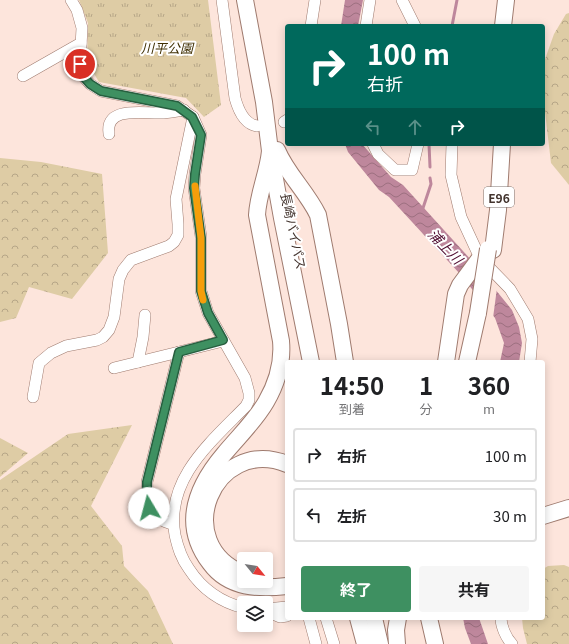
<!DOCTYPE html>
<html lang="ja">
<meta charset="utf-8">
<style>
body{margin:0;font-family:Georgia,"Noto Sans JP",serif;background:#f6f6f6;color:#202124;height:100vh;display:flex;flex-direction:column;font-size:15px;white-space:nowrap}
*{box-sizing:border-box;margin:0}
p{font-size:13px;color:#757577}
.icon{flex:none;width:22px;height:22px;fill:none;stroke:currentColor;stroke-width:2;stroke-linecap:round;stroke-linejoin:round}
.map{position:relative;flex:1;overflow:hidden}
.panel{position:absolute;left:285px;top:360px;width:260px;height:260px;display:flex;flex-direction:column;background:#fff;border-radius:4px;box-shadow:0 2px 10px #0003}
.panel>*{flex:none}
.hud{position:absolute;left:285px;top:24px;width:260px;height:122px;border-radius:4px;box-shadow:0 2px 10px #0003;background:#00695c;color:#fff;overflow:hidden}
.needle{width:26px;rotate:120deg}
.tools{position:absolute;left:237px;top:552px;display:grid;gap:8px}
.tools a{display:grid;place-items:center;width:36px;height:36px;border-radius:4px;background:#fff;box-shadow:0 2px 10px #0003;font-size:20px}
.pin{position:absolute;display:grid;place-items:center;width:34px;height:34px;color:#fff;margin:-17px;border:2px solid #fff;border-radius:50%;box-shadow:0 1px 4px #0007}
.me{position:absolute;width:44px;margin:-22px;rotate:352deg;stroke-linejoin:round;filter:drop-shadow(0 0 3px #0008)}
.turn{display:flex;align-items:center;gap:14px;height:84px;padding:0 16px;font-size:18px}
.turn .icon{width:52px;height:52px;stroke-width:2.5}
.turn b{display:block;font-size:28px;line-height:34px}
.lanes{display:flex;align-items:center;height:38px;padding:0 16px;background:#0003;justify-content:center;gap:20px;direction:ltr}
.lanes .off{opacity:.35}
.eta{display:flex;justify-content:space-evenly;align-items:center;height:68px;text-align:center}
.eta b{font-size:24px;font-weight:700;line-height:28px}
.button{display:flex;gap:8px;margin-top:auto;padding:8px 16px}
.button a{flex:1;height:46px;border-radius:4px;background:#3e9061;color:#fff;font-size:16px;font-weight:700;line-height:46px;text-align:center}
.button a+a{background:#f6f6f6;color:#202124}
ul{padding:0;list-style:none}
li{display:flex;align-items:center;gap:12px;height:54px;margin:0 8px 6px;padding:0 8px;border:2px solid #e0e0e0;border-radius:4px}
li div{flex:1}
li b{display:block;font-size:15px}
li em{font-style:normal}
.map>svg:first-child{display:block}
</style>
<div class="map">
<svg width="569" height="644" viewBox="0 0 569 644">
<defs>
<pattern id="forest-crowns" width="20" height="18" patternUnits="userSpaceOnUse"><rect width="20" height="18" fill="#decca5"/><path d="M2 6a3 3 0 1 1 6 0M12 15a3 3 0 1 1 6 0" fill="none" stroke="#b6a687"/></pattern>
<pattern id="park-tufts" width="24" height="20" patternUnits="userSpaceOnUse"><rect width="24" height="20" fill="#decca5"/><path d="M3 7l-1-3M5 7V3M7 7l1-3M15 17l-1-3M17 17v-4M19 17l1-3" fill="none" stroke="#b6a687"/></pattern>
<pattern id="water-waves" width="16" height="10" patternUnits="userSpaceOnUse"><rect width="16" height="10" fill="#be879c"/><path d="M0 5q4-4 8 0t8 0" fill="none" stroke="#9c6f80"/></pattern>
</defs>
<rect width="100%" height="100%" fill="#fde5dc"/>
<g fill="url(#forest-crowns)">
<polygon points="569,13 569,185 551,163 543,95 543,65 554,34 566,14"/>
<polygon points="0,158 41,162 102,174 108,253 72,299 29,287 16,318 0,322"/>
<polygon points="132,425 91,506 122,546 124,566 148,591 173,644 0,644 0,480 68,434"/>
<polygon points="0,438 28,453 0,477"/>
<polygon points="564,565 569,567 569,644 527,644 523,628 522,618 543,618 543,569 548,566"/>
</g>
<polygon fill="url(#park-tufts)" points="79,0 208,0 221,105 204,117 186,98 99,82 87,62 88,23"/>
<g fill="url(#water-waves)">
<polygon points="345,0 363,0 358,26 341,26"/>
<polygon points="345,144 362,144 391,177 403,185 473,262 512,310 519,327 522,343 519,362 500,362 504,343 495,318 460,274 389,197 379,190 348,152"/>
<polygon points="463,618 479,618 488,644 471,644 465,628"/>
</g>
<polygon fill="#fde5dc" points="477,266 479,270 497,288 493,318 473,294"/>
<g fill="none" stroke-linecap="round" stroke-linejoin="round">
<g stroke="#be879c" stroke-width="3">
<polyline points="452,26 457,0"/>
<polyline points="429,144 430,167"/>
<polyline points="422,211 431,184 430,178"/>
</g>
<defs>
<g id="minor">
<path d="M71 0 77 10 82 28 80 64 83 76 90 84 101 91 177 106 193 117 201 135 195 174 194 188 201 237V291L208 313 245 378 249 393V400L246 406C211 442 165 479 175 535 178 548 181 558 189 569 202 589 220 602 244 608"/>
<path d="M222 0 235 98C238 109 244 124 257 126"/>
<polyline points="402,0 415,26"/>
<polyline points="311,26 315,0"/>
<polyline points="366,26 370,0"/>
<polyline points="23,76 81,43"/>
<polyline points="284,122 287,120"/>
<path d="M109 134C105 105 144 114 161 113 169 113 176 111 184 110"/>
<polyline points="373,144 378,154 395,170 412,170 418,144"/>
<polyline points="452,144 451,175 461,217 480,258 510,289 528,319 532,339 530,362"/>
<polyline points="138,362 143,337 145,315"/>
<polyline points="114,368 179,352"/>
<polyline points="33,397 39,363 51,353 66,346 97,340 103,337 109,330 114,317 119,279 123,270 131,260 169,246 174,242 178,235 178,224 176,199 193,117"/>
<path d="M173 524C149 519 147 504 147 482L179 352 223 341"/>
<polyline points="266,609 287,607"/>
<polyline points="266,611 280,617 287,616"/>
<polyline points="309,618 316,644"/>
<polyline points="326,618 334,644"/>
<path d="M501 618C501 626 506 638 512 644"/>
</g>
<g id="highway">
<polyline points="245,0 264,102 270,151 282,218 311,362"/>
<polyline points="503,26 506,0"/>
<path d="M277 150C287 174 307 192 318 215L339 324 345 362"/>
<path d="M270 151C268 173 258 193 257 215L281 341C283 363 277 383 266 402 255 421 239 436 224 454 196 487 181 525 210 563 229 589 259 589 287 586"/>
<polyline points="493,250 498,210 502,144"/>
<polyline points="446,362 456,294 460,285 480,258"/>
<polyline points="467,362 478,313"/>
<polyline points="543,516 569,508"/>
<path d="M244 574C169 544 213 435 287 464"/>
<polyline points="358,618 365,644"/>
<polyline points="374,618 380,644"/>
<polyline points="429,618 435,644"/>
<polyline points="397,644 396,630 398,618"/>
</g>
</defs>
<use href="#minor" stroke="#9f7b6f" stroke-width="12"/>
<use href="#highway" stroke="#9f7b6f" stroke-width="18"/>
<use href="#minor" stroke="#fff" stroke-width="11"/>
<use href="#highway" stroke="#fff" stroke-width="16"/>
<defs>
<polyline id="highway-bridge" points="478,313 488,249"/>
</defs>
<use href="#highway-bridge" stroke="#9f7b6f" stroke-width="18" stroke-linecap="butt"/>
<use href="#highway-bridge" stroke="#fff" stroke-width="16"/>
</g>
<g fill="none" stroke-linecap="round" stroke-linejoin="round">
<defs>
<polyline id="route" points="80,64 83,76 90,84 101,91 177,106 192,117 201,135 195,174 194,188 201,238 201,291 208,313 223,340 179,352 147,482 147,495 149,508"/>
</defs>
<use href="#route" stroke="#285e3f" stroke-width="10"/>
<use href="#route" stroke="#3e9061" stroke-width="7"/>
<polyline stroke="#f59e0b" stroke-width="7" points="195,186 201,238 201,291 203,300"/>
</g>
<g text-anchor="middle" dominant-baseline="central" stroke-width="4" stroke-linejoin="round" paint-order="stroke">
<rect fill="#fff" stroke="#7b706c" stroke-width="1" x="484" y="187" width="30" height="20" rx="3"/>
<g font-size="12" font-weight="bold" fill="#42332d">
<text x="499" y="197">E96</text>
</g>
<g font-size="13" font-style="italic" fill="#3e2e01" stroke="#fff">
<text x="167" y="47">川平公園</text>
</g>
<g font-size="13" fill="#42332d" stroke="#fff">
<text transform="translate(294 231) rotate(78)">長崎バイパス</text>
</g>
<g font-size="14" font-style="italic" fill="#4d092d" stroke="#fff">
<text transform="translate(446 246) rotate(46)">浦上川</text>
</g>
</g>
</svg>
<div class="tools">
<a><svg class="needle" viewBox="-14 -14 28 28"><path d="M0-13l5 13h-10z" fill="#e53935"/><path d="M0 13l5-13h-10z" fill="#757577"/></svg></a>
<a><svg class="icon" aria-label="layers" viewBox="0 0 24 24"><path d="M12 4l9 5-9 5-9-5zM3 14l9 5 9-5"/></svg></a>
</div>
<div class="pin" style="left:80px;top:64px;background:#d93025"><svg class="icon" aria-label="arrive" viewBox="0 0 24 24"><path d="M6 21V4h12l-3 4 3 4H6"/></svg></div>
<svg class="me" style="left:149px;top:508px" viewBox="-20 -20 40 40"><circle r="19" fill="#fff"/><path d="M0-13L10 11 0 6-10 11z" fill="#3e9061"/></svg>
<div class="hud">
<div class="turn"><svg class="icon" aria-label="right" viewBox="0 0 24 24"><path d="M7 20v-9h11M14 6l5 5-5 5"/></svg><div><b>100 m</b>右折</div></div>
<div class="lanes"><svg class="icon off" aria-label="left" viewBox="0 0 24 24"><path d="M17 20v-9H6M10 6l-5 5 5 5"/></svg><svg class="icon off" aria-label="ahead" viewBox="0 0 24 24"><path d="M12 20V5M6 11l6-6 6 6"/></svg><svg class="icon" aria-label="right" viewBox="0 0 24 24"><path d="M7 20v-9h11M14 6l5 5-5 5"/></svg></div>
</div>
<section class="panel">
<div class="eta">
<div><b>14:50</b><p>到着</p></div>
<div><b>1</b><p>分</p></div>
<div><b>360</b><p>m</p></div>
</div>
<ul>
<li><svg class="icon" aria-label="right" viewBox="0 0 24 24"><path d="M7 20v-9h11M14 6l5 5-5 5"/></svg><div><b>右折</b></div><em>100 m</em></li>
<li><svg class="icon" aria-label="left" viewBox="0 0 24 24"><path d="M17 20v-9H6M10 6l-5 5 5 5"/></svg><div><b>左折</b></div><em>30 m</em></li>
</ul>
<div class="button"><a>終了</a><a>共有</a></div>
</section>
</div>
